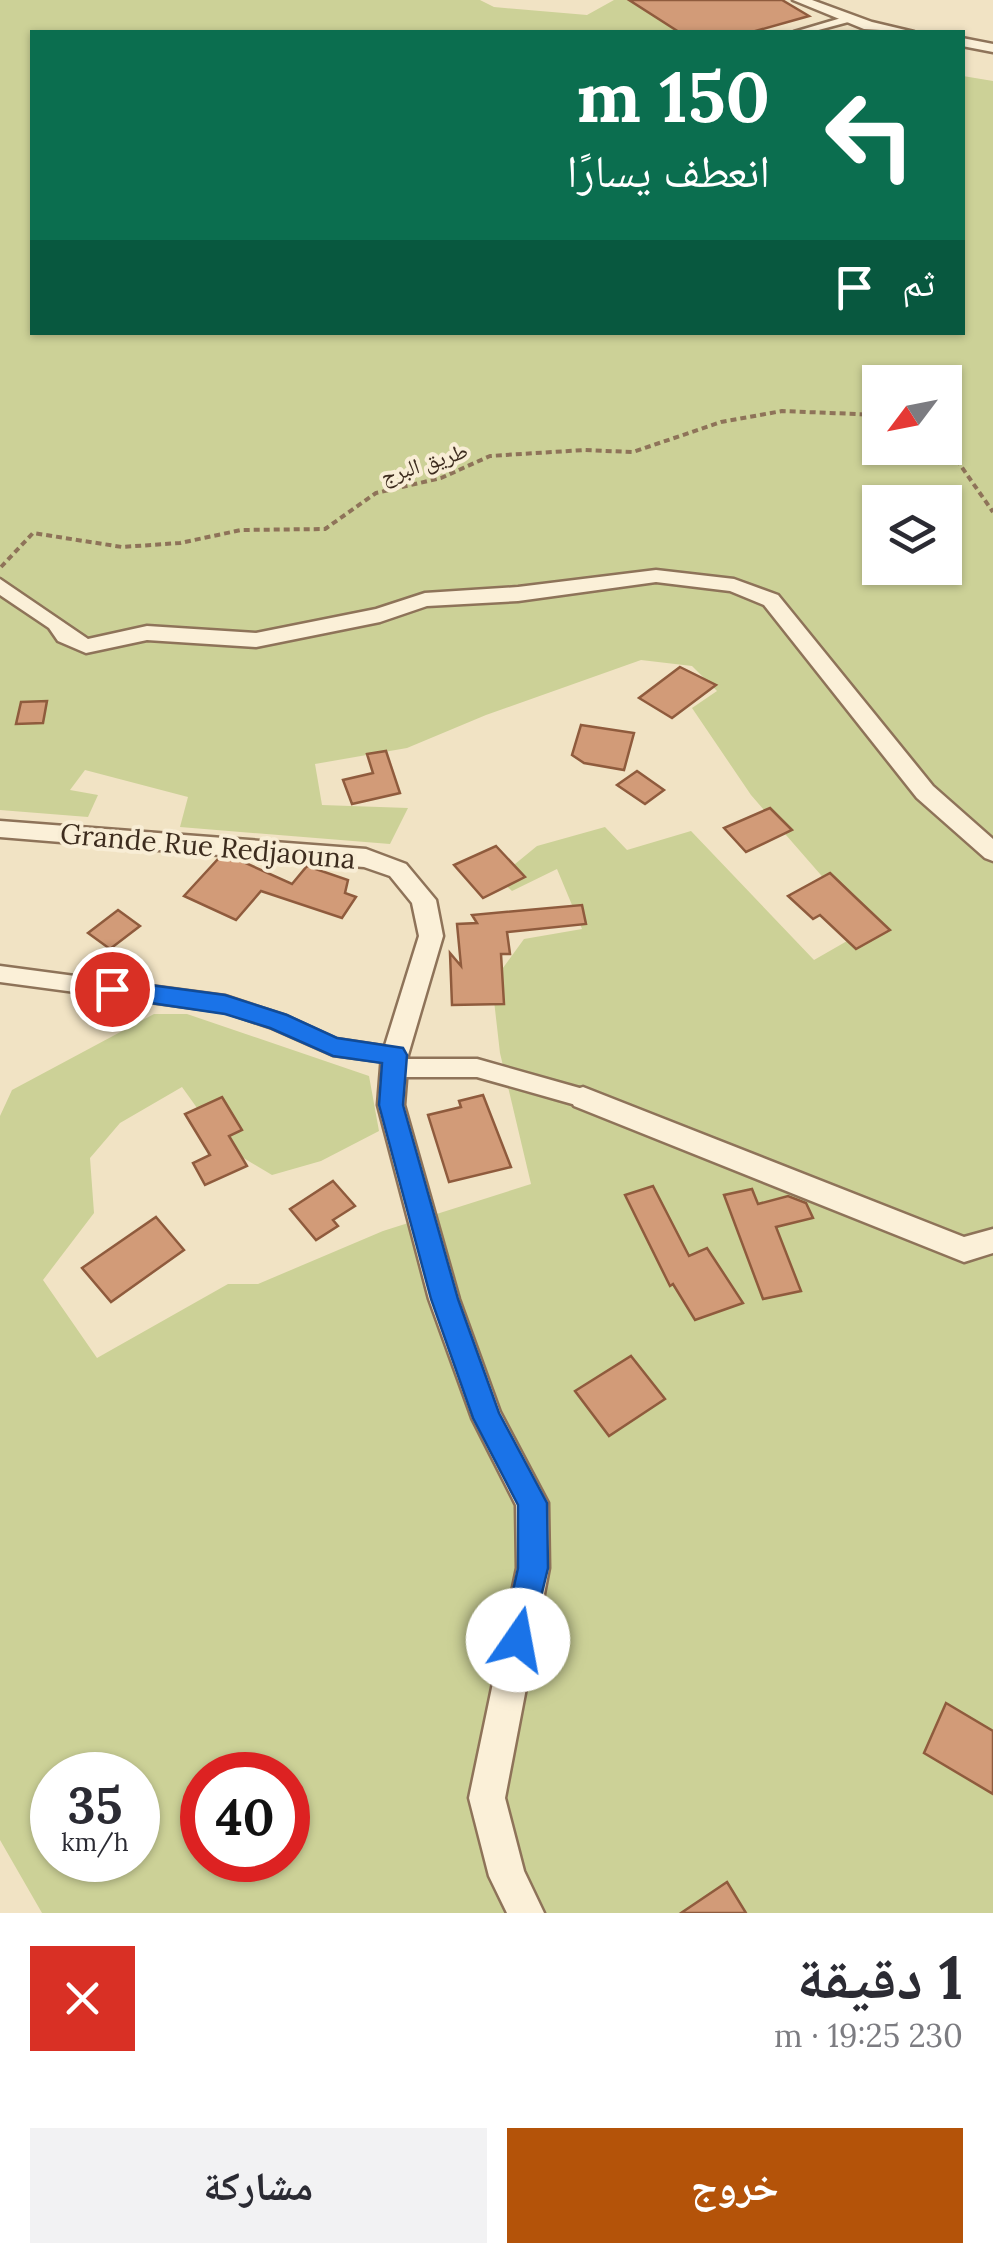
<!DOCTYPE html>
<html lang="ar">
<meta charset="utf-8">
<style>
body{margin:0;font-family:Lora,"Noto Naskh Arabic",serif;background:#f2f2f3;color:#2b2b33;direction:rtl;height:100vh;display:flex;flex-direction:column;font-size:38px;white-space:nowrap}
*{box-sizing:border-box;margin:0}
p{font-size:32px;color:#7c7c81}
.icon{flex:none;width:55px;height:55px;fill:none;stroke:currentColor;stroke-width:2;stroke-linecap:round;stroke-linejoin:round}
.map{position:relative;height:1913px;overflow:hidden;direction:ltr}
.drawer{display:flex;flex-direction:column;background:#fff;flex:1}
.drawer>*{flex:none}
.hud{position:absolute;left:30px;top:30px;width:935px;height:305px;border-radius:0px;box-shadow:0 2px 8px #0004;direction:rtl;background:#0b6e4f;color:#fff;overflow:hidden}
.needle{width:65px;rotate:238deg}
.fabs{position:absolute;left:862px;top:365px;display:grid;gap:20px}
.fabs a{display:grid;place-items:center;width:100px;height:100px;border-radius:0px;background:#fff;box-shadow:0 2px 8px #0004;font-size:50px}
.speed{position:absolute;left:30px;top:1752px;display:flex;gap:20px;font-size:50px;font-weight:700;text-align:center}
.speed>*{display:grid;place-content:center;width:130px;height:130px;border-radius:50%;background:#fff;box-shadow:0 2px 8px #0004;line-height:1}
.speed small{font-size:25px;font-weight:400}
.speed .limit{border:15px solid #d22;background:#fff;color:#111}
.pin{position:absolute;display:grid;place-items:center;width:85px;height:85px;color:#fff;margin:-42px;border:5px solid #fff;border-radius:50%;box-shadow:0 2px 10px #0007}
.me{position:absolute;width:110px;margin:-55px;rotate:12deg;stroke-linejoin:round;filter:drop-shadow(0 0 8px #0008)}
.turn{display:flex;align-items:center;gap:35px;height:210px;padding:0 30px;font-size:45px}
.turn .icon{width:130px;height:130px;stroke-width:2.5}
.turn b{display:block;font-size:70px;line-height:85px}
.then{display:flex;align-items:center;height:95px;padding:0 30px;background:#0003;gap:20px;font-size:38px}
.round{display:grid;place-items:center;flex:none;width:105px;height:105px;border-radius:0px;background:#f2f2f3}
.overview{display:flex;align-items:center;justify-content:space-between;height:170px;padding:0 30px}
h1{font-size:60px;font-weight:700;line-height:75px}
.button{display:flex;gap:20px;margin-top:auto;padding:20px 30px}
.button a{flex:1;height:115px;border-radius:0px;background:#b45309;color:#fff;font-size:40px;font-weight:700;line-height:115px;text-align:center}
.button a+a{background:#f2f2f3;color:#2b2b33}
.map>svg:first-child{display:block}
</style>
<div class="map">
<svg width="993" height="1913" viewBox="0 0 993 1913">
<rect width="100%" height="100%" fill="#f1e3c4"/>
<path fill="#ccd197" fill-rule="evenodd" d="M0 0H480L494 7 587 15 614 0H662L716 32H32V332H962L963 76 993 81V1913H42L0 1840V1116L12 1090 154 1014H187L369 1076 379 1131 321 1161 272 1175 225 1147 182 1087 120 1123 90 1158 94 1213 43 1280 97 1358 228 1284H258L383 1231 531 1184 500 1053 492 983 524 939 582 929 557 869 512 891 498 878 537 846 605 827 627 850 691 831 814 960 868 929 751 795 692 708 717 691 692 666 641 660 486 715 407 748 315 764 322 805 408 808 390 844 180 827 188 797 85 770 70 790 98 795 88 817 0 810ZM880 382H945V448H880ZM880 502H945V568H880ZM52 1775H138V1860H52ZM202 1775H288V1860H202Z"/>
<g fill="#d29b78" stroke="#8f5b3d" stroke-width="2.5">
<polygon points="629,0 782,0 809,16 752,32 679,32"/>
<polygon points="680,667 716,685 672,718 639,698"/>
<polygon points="47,701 43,723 16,724 21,702"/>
<polygon points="581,725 634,733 624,770 584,763 572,755"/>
<polygon points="386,751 400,793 352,804 343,780 373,773 367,754"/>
<polygon points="637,771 664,790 645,804 617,785"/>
<polygon points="770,808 792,830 746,852 724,828"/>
<polygon points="496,846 525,877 483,898 454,865"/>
<polygon points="218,859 239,860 292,884 307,866 348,880 345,893 356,897 342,918 261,891 236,920 184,896"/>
<polygon points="830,873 854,896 890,930 856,949 820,915 813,919 788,896"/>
<polygon points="582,905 586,924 507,932 510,954 501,954 504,1004 452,1005 450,953 461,966 457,924 477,923 472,915"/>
<polygon points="118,910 140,926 110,949 88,933"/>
<polygon points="483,1095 511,1167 449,1182 428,1115 461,1107 459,1101"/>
<polygon points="222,1097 242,1130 229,1136 247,1166 205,1185 193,1163 210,1155 185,1114"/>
<polygon points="333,1181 355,1206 333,1220 338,1226 316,1240 290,1209"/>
<polygon points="653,1186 689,1256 707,1248 743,1303 695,1320 673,1284 670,1286 625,1195"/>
<polygon points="752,1189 758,1204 788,1196 806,1203 813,1218 776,1227 801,1291 763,1299 724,1195"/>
<polygon points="156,1217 184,1250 111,1302 82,1268"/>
<polygon points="631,1356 665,1399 609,1436 575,1391"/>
<polygon points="946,1703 993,1731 993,1794 924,1753"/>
<polygon points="727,1882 746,1913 681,1913"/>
</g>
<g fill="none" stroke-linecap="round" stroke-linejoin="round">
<defs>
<g id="minor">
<polygon points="848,16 853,19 852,21 811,32 794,32"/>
<polygon points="0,966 225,996 286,1016 336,1039 402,1049 405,1055 403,1059 477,1059 583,1089 591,1092 594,1098 591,1104 583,1107 477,1077 395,1077 388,1074 384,1068 387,1062 333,1055 272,1028 225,1012 0,982"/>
</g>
<g id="tertiary">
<polygon points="793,0 812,0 872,22 914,32 864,29"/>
<polygon points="962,38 993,44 993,52 962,46"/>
<polygon points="656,570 734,579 778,595 933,786 993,839 993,861 985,858 917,798 764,605 730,591 656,582 518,601 427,606 380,622 256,647 147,640 86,653 58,641 49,628 0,595 0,579 88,639 147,626 256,633 376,609 425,593 518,587"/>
<polygon points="0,821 366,849 406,864 436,900 443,936 408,1055 404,1105 459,1299 500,1412 548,1503 549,1568 505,1798 524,1871 544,1913 507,1913 489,1876 469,1798 517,1568 516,1505 472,1418 429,1299 378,1105 382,1055 419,936 412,903 390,876 364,867 0,837"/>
<polygon points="583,1087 964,1237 993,1229 993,1253 964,1262 574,1106 570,1098 574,1090"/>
</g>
</defs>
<use href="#minor" stroke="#8e7359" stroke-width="5"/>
<use href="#tertiary" stroke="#8e7359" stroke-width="5"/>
<g stroke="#8e7359" stroke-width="4" stroke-dasharray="6 4" stroke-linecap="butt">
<polyline points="945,443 993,512"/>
<polyline points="1,567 33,533 122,547 180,543 241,530 325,529 376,493 441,478 490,456 584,450 633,452 721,422 782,411 880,415"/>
</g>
<use href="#minor" fill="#fbf0d8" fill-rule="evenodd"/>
<use href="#tertiary" fill="#fbf0d8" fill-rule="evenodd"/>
</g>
<polygon fill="#1a73e8" stroke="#114b97" stroke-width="2.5" points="112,980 225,995 287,1015 337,1038 403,1048 407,1055 403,1105 458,1299 499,1413 547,1503 548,1568 528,1650 518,1655 507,1650 502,1640 518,1568 518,1505 473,1418 431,1299 379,1105 382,1063 333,1056 270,1028 225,1014 104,996 101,989"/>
<g text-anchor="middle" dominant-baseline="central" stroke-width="8" stroke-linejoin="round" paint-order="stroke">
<g font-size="22" fill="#3d2c1e" stroke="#f8edd5">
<text transform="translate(424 463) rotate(-18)">طريق البرج</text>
</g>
<g font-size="28" fill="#3d2c1e" stroke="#f8edd5">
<text transform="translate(208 846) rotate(5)">Grande Rue Redjaouna</text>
</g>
</g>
</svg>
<div class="fabs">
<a><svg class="needle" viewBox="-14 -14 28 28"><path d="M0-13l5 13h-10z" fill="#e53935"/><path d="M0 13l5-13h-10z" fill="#7c7c81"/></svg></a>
<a><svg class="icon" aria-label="layers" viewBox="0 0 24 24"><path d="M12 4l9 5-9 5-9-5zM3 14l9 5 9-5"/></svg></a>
</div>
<div class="speed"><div>35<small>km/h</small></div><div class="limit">40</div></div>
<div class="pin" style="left:112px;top:989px;background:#d93025"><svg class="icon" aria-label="arrive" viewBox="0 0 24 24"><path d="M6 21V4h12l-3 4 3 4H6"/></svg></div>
<svg class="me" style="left:518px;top:1640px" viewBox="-20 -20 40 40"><circle r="19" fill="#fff"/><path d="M0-13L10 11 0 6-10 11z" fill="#1a73e8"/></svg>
<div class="hud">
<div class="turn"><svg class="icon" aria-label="left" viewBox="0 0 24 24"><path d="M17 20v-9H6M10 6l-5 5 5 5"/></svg><div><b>150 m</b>انعطف يسارًا</div></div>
<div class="then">ثم<svg class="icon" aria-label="arrive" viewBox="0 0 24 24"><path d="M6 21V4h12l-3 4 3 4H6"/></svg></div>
</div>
</div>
<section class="drawer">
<div class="overview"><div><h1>1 دقيقة</h1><p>230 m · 19:25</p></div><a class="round" style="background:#d93025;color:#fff"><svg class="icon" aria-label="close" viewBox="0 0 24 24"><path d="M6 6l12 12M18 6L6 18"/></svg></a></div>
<div class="button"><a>خروج</a><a>مشاركة</a></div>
</section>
